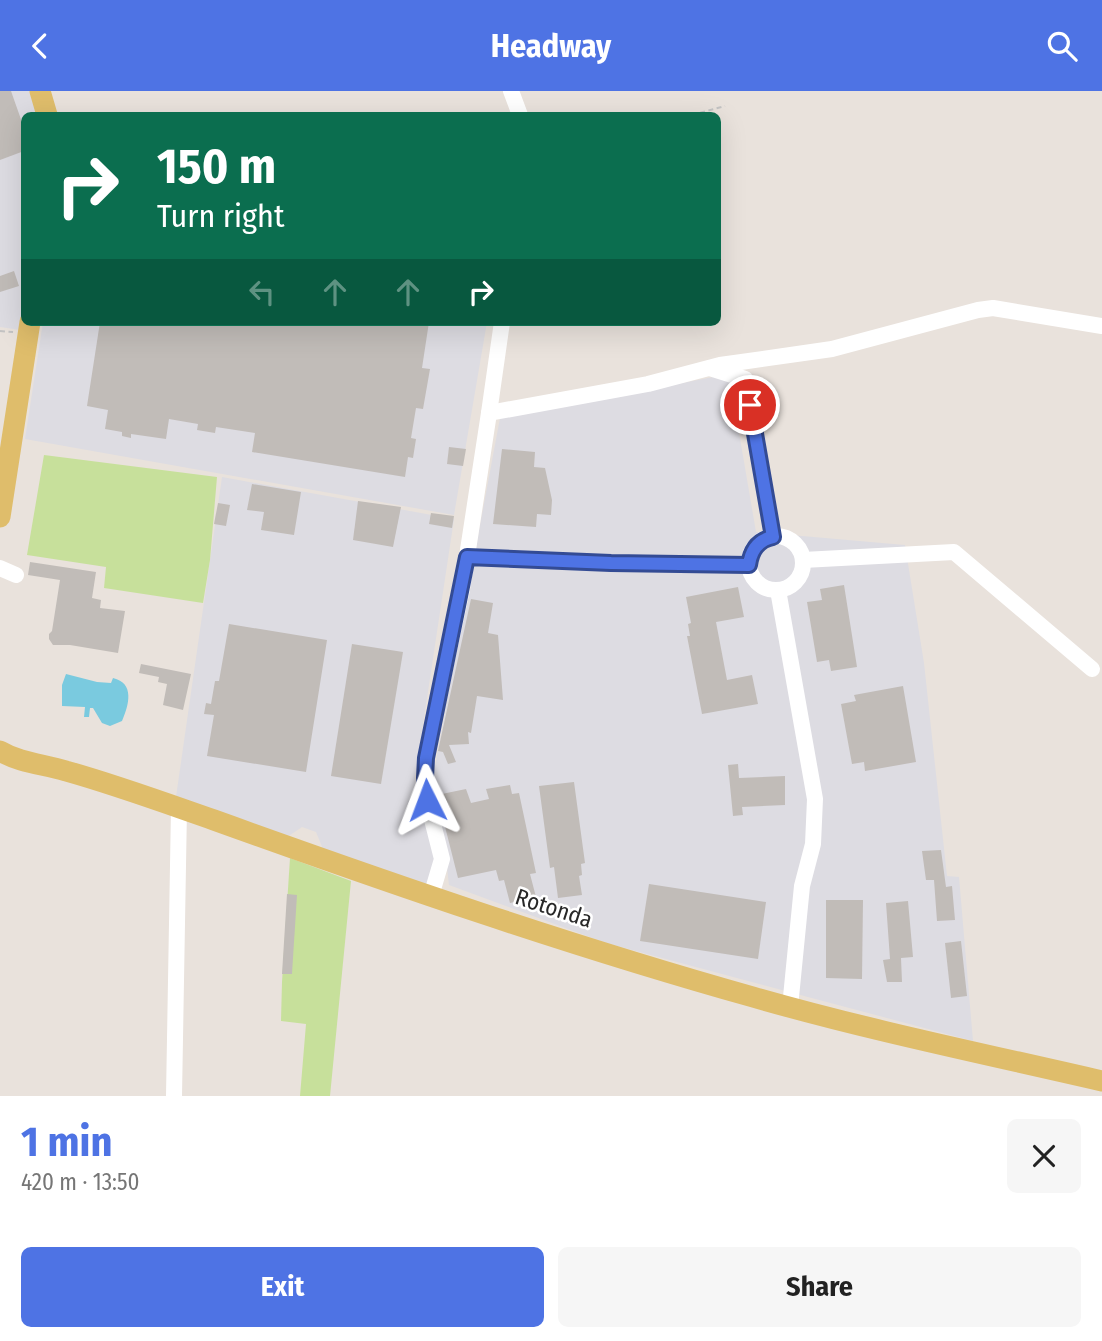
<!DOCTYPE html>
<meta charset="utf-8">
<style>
body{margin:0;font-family:"Fira Sans Condensed",sans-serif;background:#f6f6f6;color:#222;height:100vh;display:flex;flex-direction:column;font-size:26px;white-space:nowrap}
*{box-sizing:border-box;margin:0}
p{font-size:23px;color:#767676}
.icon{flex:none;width:38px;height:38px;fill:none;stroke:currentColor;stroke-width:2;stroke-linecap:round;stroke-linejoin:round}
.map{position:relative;height:1005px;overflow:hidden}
.side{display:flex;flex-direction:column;background:#fff;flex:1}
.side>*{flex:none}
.top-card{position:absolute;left:21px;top:21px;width:700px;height:214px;border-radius:10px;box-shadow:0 7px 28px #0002;background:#0b6e4f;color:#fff;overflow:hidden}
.pin{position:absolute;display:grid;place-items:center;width:60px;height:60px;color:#fff;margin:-30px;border:4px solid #fff;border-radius:50%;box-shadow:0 2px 7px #0007}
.me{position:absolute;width:77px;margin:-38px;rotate:357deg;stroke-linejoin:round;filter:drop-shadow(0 0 5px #0008)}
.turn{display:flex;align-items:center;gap:24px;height:147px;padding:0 21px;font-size:32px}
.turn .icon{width:91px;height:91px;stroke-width:2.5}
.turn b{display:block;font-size:49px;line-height:60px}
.lanes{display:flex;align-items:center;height:66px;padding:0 21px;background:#0003;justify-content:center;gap:35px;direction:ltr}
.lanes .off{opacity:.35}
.round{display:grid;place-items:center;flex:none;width:74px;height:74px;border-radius:10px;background:#f6f6f6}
.summary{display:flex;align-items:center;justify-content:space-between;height:119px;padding:0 21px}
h1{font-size:42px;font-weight:700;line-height:52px;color:#4e73e4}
.action{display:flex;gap:14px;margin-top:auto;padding:14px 21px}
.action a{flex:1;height:80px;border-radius:10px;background:#4e73e4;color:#fff;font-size:28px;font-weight:700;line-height:80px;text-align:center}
.action a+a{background:#f6f6f6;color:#222}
header{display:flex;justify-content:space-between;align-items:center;height:91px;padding:0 21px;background:#4e73e4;color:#fff;font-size:32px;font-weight:700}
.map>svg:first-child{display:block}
</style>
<header><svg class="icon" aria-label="back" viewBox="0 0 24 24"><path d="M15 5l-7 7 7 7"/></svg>Headway<svg class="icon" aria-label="search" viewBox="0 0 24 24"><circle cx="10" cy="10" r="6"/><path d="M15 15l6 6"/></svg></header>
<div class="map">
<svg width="1102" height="1005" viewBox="0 0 1102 1005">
<rect width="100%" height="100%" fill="#e9e2dc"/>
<g fill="#dddce2">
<polygon points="0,0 30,0 37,24 24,24 24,205 20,239 0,236"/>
<polygon points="43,231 487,231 454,424 25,348"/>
<polygon points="729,283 756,441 905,454 924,572 947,785 959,786 973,950 606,852 449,794 446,768 430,702 500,327"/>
<polygon points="222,386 454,428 415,687 436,766 428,797 323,758 316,741 302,736 287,746 176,706"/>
</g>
<g fill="#c7e09b">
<polygon points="44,364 217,386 210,469 203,512 104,497 106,476 27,464"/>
<polygon points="290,767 351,790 330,1005 300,1005 306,933 281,930 282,891"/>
</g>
<path fill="#7acadf" d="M66 583 97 591 111 592 113 587C135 592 129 614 122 630L110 635 102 632 93 617H90L89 626H84L85 616 62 615V594Z"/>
<g fill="#c1bcb8">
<polygon points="0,0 11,0 24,37 24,60 0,69"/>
<polygon points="14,180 19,195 0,201 0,185"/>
<polygon points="100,231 429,231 422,277 430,278 423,318 416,317 411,347 416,348 413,367 408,366 405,386 252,361 255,342 216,336 215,342 197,339 198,333 169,328 166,348 131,343 131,347 122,345 122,341 105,338 108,319 87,315"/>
<polygon points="449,356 466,358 463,375 447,373"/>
<polygon points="502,358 535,361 534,376 545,377 552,409 551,424 537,423 536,436 493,433"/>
<polygon points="252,393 301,401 294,444 261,439 264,421 247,419"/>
<polygon points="358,410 401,416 393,456 353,449"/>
<polygon points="218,412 230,414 226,435 214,433"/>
<polygon points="431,422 454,425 452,437 429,433"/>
<polygon points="30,471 96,481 92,507 101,509 100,517 125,520 118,562 70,554 53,554 49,548 49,543 52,540 60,489 28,484"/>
<polygon points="844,494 857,576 831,580 829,569 817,571 807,511 822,509 820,498"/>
<polygon points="738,496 744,526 716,531 727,589 752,584 758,613 702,623 687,545 690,545 688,533 691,532 686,506"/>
<polygon points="471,508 493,512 488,542 498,544 503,609 477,605 471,642 468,641 469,653 449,654 456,671 448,673 443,661 438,660"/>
<polygon points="229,533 327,549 306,681 207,665 214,624 204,623 206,612 211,613 215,590 219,590"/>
<polygon points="352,553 403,561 381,693 331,685"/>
<polygon points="141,573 191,583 183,619 163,614 167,593 158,591 159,586 139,582"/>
<polygon points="903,595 916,671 865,680 864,671 852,673 841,613 856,610 854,604"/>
<polygon points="738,673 739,687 785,685 785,714 742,716 743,724 733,725 728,674"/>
<polygon points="574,691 585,772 581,773 582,784 579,785 582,804 558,807 554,776 550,777 539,695"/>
<polygon points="510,694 512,703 519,702 536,782 530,783 536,806 510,812 504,789 499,790 496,779 458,787 437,704 466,698 471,712 489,708 486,698"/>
<polygon points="941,759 946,796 952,795 955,829 937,830 934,789 926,789 922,760"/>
<polygon points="649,793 766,811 758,868 640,850"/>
<polygon points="287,803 297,804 292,883 282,883"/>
<polygon points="826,809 863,809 862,888 826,887"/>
<polygon points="908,810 913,866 901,867 902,891 887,891 883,869 890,868 886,812"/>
<polygon points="961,850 967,905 951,907 945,852"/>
</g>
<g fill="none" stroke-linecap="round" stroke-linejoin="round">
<g stroke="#c3c3c3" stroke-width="2" stroke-dasharray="5 3.5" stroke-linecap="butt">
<polyline points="692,24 725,15"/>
<polyline points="0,240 13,241"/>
</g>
<g stroke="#fff" stroke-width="16">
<polyline points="511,0 520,24"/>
<polyline points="710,277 745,288 773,446"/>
<polyline points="489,322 502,231"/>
<circle cx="776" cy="472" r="27"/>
<polyline points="467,466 611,472 749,474"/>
<polyline points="803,469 954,461 1092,578"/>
<polyline points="0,477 16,484"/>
<polyline points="778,499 815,708 813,753 802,795 790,916"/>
<polyline points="431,805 442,768 427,709 425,687 426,667 462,498 489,322 648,293 720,274 832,258 978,219 993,217 1102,235"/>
<polyline points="174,1005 179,717"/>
</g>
<g stroke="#dfbd6b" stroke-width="21">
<polyline points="40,0 47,24"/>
<polyline points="0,426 30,231"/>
<path d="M0 660C20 672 43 673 66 680 116 694 165 712 214 729 392 793 571 855 753 906 868 939 985 963 1102 990"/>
</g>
</g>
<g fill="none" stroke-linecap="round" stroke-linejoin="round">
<defs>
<path id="route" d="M427 709 425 687 426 667 467 466 611 472 749 474C751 459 758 449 773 446L750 314"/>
</defs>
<use href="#route" stroke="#334b94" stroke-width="18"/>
<use href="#route" stroke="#4e73e4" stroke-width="12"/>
</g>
<g text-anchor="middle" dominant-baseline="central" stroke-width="5" stroke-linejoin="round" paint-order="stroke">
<g font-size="23" fill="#282828" stroke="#fff">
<text transform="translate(554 817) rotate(18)">Rotonda</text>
</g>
</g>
</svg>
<div class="pin" style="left:750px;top:314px;background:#d93025"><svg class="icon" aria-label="arrive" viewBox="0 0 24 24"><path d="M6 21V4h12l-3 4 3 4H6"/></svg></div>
<svg class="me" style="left:427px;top:709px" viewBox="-20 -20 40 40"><path d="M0-17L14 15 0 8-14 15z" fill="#4e73e4" stroke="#fff" stroke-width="4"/></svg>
<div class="top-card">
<div class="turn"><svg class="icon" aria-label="right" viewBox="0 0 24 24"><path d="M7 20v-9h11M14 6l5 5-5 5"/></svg><div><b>150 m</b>Turn right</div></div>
<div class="lanes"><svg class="icon off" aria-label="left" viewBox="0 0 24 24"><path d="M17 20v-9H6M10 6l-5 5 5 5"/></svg><svg class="icon off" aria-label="ahead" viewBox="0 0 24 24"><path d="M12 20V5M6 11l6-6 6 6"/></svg><svg class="icon off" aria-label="ahead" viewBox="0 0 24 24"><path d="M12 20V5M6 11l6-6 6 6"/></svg><svg class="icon" aria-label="right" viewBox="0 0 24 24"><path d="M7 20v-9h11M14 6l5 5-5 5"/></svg></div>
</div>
</div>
<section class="side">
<div class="summary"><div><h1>1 min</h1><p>420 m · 13:50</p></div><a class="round"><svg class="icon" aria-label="close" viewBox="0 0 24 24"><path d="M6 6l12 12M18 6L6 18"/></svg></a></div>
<div class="action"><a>Exit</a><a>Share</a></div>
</section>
